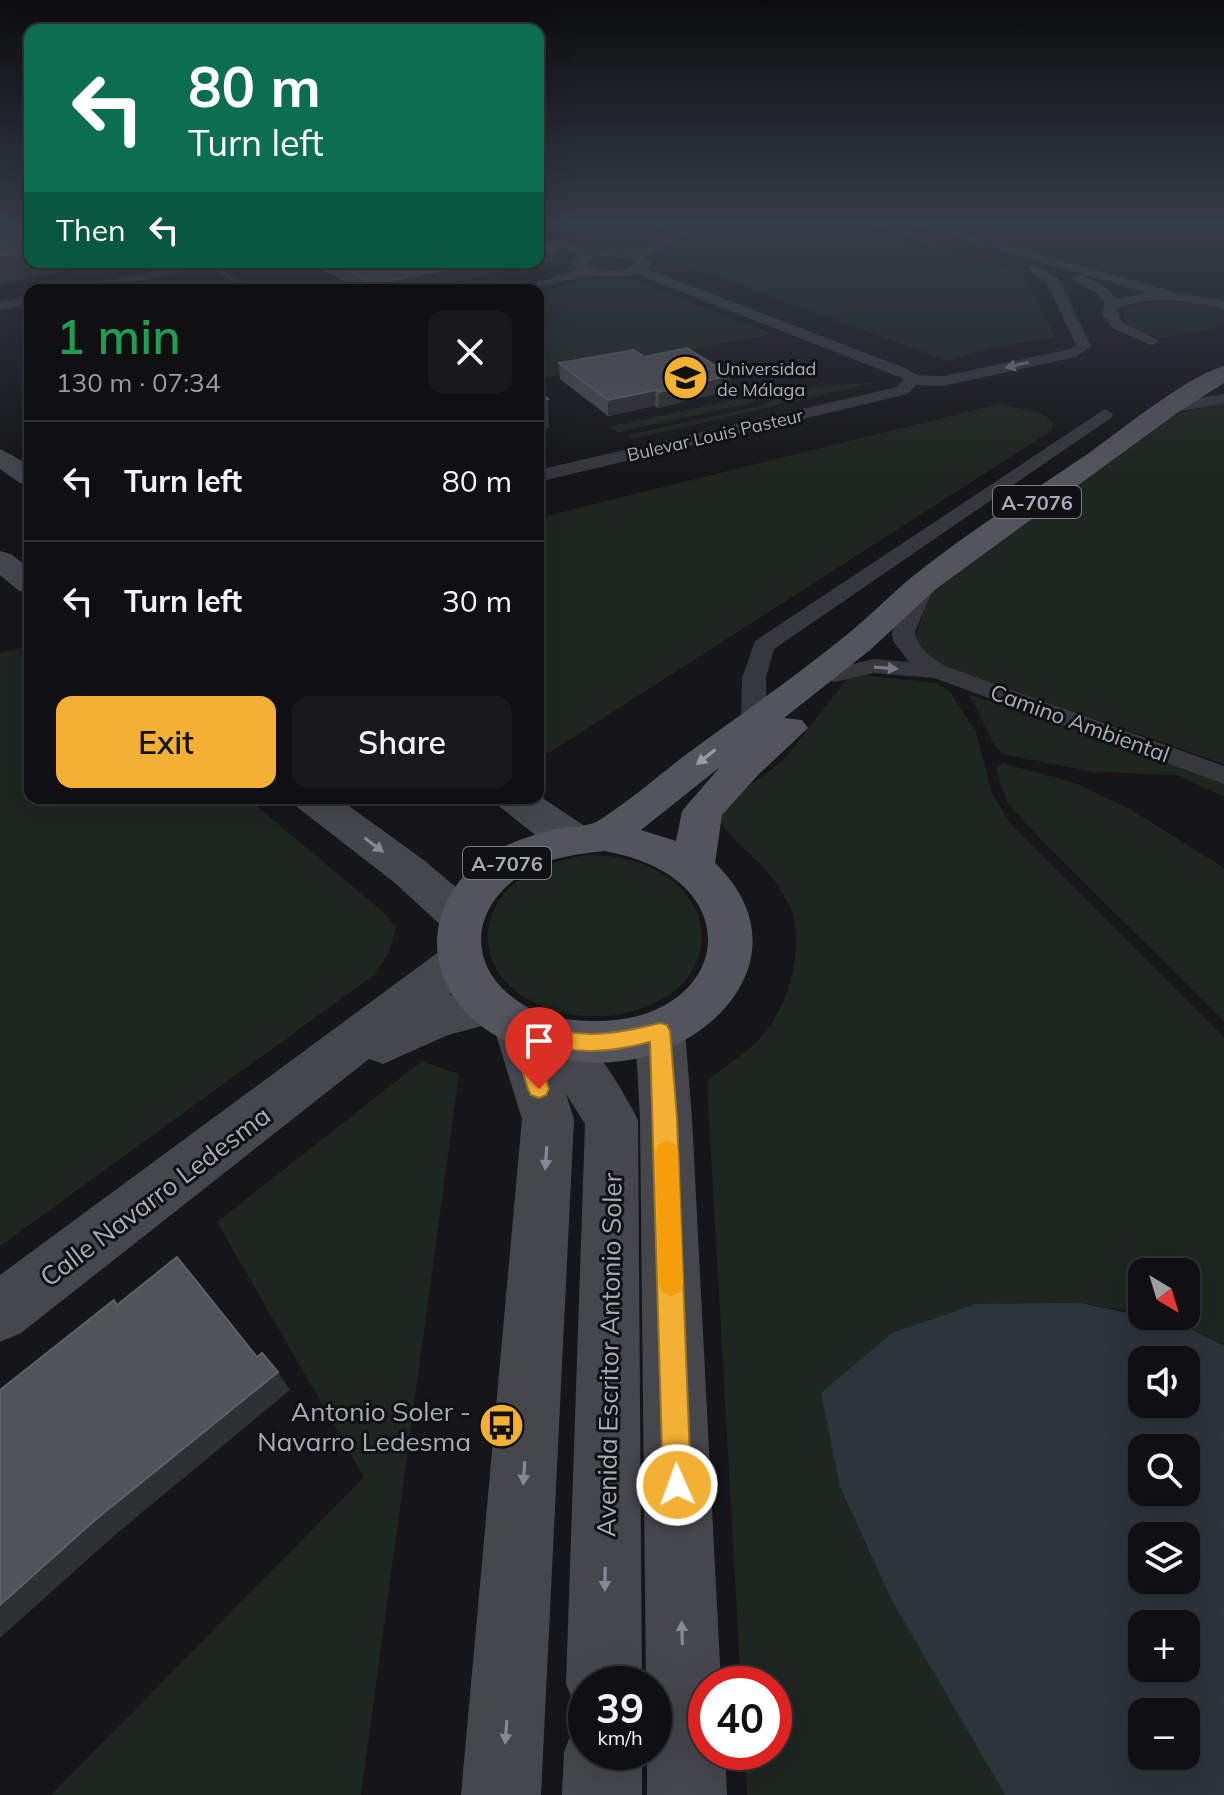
<!DOCTYPE html>
<meta charset="utf-8">
<style>
body{margin:0;font-family:Mulish,sans-serif;background:#19191b;color:#f1f3f6;height:100vh;display:flex;flex-direction:column;font-size:30px;white-space:nowrap}
*{box-sizing:border-box;margin:0}
p{font-size:26px;color:#9c9d9f}
.icon{flex:none;width:44px;height:44px;fill:none;stroke:currentColor;stroke-width:2;stroke-linecap:round;stroke-linejoin:round}
.map{position:relative;flex:1;overflow:hidden}
.side{position:absolute;left:24px;top:284px;width:520px;height:520px;display:flex;flex-direction:column;background:#101012;border-radius:16px;box-shadow:0 8px 32px #0002,0 0 0 2px #303032}
.side>*{flex:none}
.hud{position:absolute;left:24px;top:24px;width:520px;height:244px;border-radius:16px;box-shadow:0 8px 32px #0002,0 0 0 2px #303032;background:#0b6e4f;color:#fff;overflow:hidden}
.needle{width:52px;rotate:142deg}
.buttons{position:absolute;left:1128px;top:1258px;display:grid;gap:16px}
.buttons a{display:grid;place-items:center;width:72px;height:72px;border-radius:16px;background:#101012;box-shadow:0 8px 32px #0002,0 0 0 2px #303032;font-size:40px}
.speed{position:absolute;left:568px;top:1666px;display:flex;gap:16px;font-size:40px;font-weight:700;text-align:center}
.speed>*{display:grid;place-content:center;width:104px;height:104px;border-radius:50%;background:#101012;box-shadow:0 8px 32px #0002,0 0 0 2px #303032;line-height:1}
.speed small{font-size:20px;font-weight:400}
.speed .limit{border:12px solid #d22;background:#fff;color:#111}
.pin{position:absolute;display:grid;place-items:center;width:68px;height:68px;color:#fff;margin:-82px -34px;border-radius:50% 50% 50% 0;rotate:-45deg;box-shadow:0 0 8px #0007}
.pin .icon{rotate:45deg}
.me{position:absolute;width:88px;margin:-44px;rotate:358deg;stroke-linejoin:round;filter:drop-shadow(0 0 6px #0008)}
.turn{display:flex;align-items:center;gap:28px;height:168px;padding:0 32px;font-size:36px}
.turn .icon{width:104px;height:104px;stroke-width:2.5}
.turn b{display:block;font-size:56px;line-height:68px}
.then{display:flex;align-items:center;height:76px;padding:0 32px;background:#0003;gap:16px;font-size:30px}
.round{display:grid;place-items:center;flex:none;width:84px;height:84px;border-radius:16px;background:#19191b}
.headline{display:flex;align-items:center;justify-content:space-between;height:136px;padding:0 32px}
h1{font-size:48px;font-weight:600;line-height:60px;color:#1e9e55}
.action{display:flex;gap:16px;margin-top:auto;padding:16px 32px}
.action a{flex:1;height:92px;border-radius:16px;background:#f2b134;color:#111;font-size:32px;font-weight:600;line-height:92px;text-align:center}
.action a+a{background:#19191b;color:#f1f3f6}
ul{padding:0;list-style:none}
li{display:flex;align-items:center;gap:24px;height:120px;padding:0 32px;border-top:2px solid #303032}
li div{flex:1}
li b{display:block;font-size:30px}
li em{font-style:normal}
.map>svg:first-child{display:block}
</style>
<div class="map">
<svg width="1224" height="1795" viewBox="0 0 1224 1795">
<rect width="100%" height="100%" fill="#161618"/>
<g fill="#1e261f">
<polygon points="593,223 637,231 658,223 674,223 624,243 560,224"/>
<polygon points="720,223 849,223 1023,274 1055,337 992,348 948,361 656,254 657,250"/>
<polygon points="558,260 559,265 556,266 468,290 431,290"/>
<polygon points="588,278 632,279 772,334 538,379 538,292"/>
<path d="M1155 301 1196 303 1224 309V325C1191 333 1150 351 1123 318V312L1128 307Z"/>
<polygon points="882,381 632,439 627,435 748,409 818,387"/>
<polygon points="753,396 755,402 619,432 607,427"/>
<polygon points="999,404 1040,413 1054,423 1051,431 538,760 538,518"/>
<polygon points="1224,404 1224,764 946,667 915,652 913,642 934,584 1168,415"/>
<polygon points="30,647 30,798 247,798 381,910 396,927 389,953 374,975 0,1246 0,652"/>
<path d="M860 675 936 683 950 692 976 732 992 793 1010 823 1224 1037V1346L1169 1318 1156 1316H1186V1272H1142V1314L1081 1303 840 1487 892 1601 1005 1795H747L745 1752H774V1684H741L707 1082C720 1069 736 1060 750 1048 785 1018 804 959 793 914 790 904 781 891 775 882 759 858 733 843 719 819L729 801 783 761 846 680Z"/>
<path d="M968 695 1008 706 1224 784V796L1175 775 1093 772 1002 754C986 737 983 715 968 695Z"/>
<polygon points="1002,763 1078,784 1130,809 1224,868 1224,1021 1046,845 1007,802 996,769"/>
<path d="M586 855C727 855 743 997 613 1015 582 1019 551 1013 524 997 502 984 485 958 488 931 494 882 543 862 586 855Z"/>
<polygon points="422,1061 459,1074 361,1795 51,1795 364,1477 217,1222"/>
</g>
<path fill="#2c353c" fill-rule="evenodd" d="M1081 1303 1142 1316 1169 1318 1224 1346V1795H1005L892 1601 840 1487 821 1393 892 1333 976 1304ZM1186 1360V1404H1142V1360ZM1186 1448V1492H1142V1448ZM1142 1536H1186V1580H1142ZM1186 1624V1668H1142V1624ZM1186 1712V1756H1142V1712Z"/>
<g fill="none" stroke-linecap="round" stroke-linejoin="round">
<polygon fill="#37383d" fill-rule="evenodd" points="206,263 210,263 256,290 247,290 206,265"/>
<g fill="#37383d" fill-rule="evenodd">
<path d="M699 223H714L645 257 652 264 647 269 905 368 917 375 943 376 1071 349 1076 345 1047 283 1028 269 1034 265 1058 278 1091 346 1076 357 943 386 916 385 909 393 899 396 538 482V470L889 389 897 387 904 379 636 274C617 279 603 274 586 276 560 280 539 290 512 290L578 270 571 263 580 256 538 240V232L591 251 610 248 635 252ZM610 256 633 259 638 263C621 272 601 273 585 263L593 258Z"/>
<polygon points="863,223 880,223 938,241 932,245"/>
<path d="M909 223H926L1178 293 1224 301V309C1189 301 1151 294 1117 309L1122 322 1160 341 1153 345 1148 344 1112 328 1102 314 1105 304 1097 294 1070 278 1082 275 1107 288 1116 299 1147 293Z"/>
<polygon points="197,262 222,262 99,290 73,290 80,286"/>
<polygon points="30,296 30,304 0,310 0,302"/>
<polygon points="1224,394 1224,404 1168,413 1160,408 1168,403"/>
<polygon points="1105,409 1113,414 1111,418 774,649 766,678 767,720 763,725 745,725 741,720 742,678 755,641"/>
<path d="M925 576 936 582 915 632C917 649 932 657 945 666L1224 766V784L934 678 874 673 835 682 827 680 823 675 827 670 874 659 909 662 893 641 892 632 914 582Z"/>
</g>
<g fill="#45474d" fill-rule="evenodd">
<polygon points="0,449 30,465 30,485 20,483 0,469"/>
<polygon points="0,551 11,554 30,569 30,593 19,591 0,575"/>
<path d="M538 795 589 829 595 839 589 849C556 859 526 826 500 807L494 798H538Z"/>
<polygon points="291,798 338,798 425,861 478,906 484,918 478,930 462,935 446,930 395,883 297,807"/>
<path d="M460 943 476 948 483 961 476 974 449 995 487 987 504 992 511 1006 508 1011 519 1008 536 1014 543 1026C554 1022 561 1019 573 1025 587 1032 631 1103 638 1120L642 1684H586V1714L577 1711 566 1684 585 1124 566 1094 574 1119 541 1795H461L522 1119 494 1028 497 1022 448 1035 383 1064 369 1059 21 1333 0 1342V1275L444 948Z"/>
<polygon points="660,1011 677,1017 685,1031 692,1118 721,1684 706,1684 706,1752 725,1752 727,1795 647,1795 647,1752 654,1752 654,1684 646,1684 640,1118 635,1031 643,1017"/>
<polygon points="586,1720 586,1752 642,1752 642,1795 562,1795 564,1752 575,1724"/>
</g>
<path fill="#53555c" fill-rule="evenodd" d="M1224 366V383L1177 413 936 589 870 650 784 718 802 720 808 728 758 775 722 815 715 863C793 938 739 1027 650 1055 601 1070 547 1062 502 1039 443 1009 416 942 456 886 480 851 521 837 561 828 572 826 588 827 598 821 628 802 656 778 684 756 737 717 792 679 844 637 868 618 889 596 913 576 968 532 1030 493 1089 453 1121 430 1189 375 1224 366ZM720 767 682 811 676 841 641 830ZM604 851C759 878 730 1026 589 1021 565 1020 539 1016 519 1002 460 962 474 898 533 868 555 856 580 854 604 851Z"/>
</g>
<g fill="#47494d">
<polygon points="559,247 559,260 413,290 361,290 307,262 538,262"/>
<polygon points="644,357 730,390 658,408 655,406 608,416 560,379 559,363"/>
</g>
<g fill="#2f3033">
<polygon points="559,247 559,260 413,290 374,290 373,284 483,262 538,262 538,251"/>
<polygon points="30,251 30,262 110,262 0,284 0,257"/>
<polygon points="731,375 730,390 658,408 659,392"/>
<polygon points="656,390 655,406 608,416 608,400"/>
<polygon points="548,399 549,428 538,431 538,401"/>
<polygon points="278,1372 290,1390 116,1534 0,1638 0,1605 95,1520"/>
</g>
<g fill="#525359" stroke="#5f6168" stroke-width="2">
<polygon points="0,223 30,223 30,251 0,257"/>
<polygon points="538,240 559,247 538,251"/>
<polygon points="330,262 483,262 373,284"/>
<polygon points="687,348 731,375 659,392 656,390 608,400 559,363 634,350 644,357"/>
<polygon points="538,391 548,399 538,401"/>
<polygon points="177,1257 257,1357 262,1353 278,1372 95,1520 0,1605 0,1390 114,1300 117,1305"/>
</g>
<defs><path id="oneway-solid" d="M-6-.8H1V-3.2L6.5 0L1 3.2V.8H-6Z" transform="scale(2)"/></defs>
<g fill="#757881">
<use href="#oneway-solid" transform="translate(1017 365) rotate(167)"/>
<use href="#oneway-solid" transform="translate(886 668) rotate(4)"/>
</g>
<use fill="#979ba6" href="#oneway-solid" transform="translate(706 757) rotate(142)"/>
<g fill="#858993">
<use href="#oneway-solid" transform="translate(374 845) rotate(37)"/>
<use href="#oneway-solid" transform="translate(546 1158) rotate(94)"/>
<use href="#oneway-solid" transform="translate(524 1473) rotate(94)"/>
<use href="#oneway-solid" transform="translate(605 1579) rotate(91)"/>
<use href="#oneway-solid" transform="translate(682 1633) rotate(-92)"/>
<use href="#oneway-solid" transform="translate(506 1732) rotate(94)"/>
</g>
<linearGradient id="sky" x2="0" y2="1"><stop stop-color="#0c0c0d"/><stop offset="0.47" stop-color="#363c48"/><stop offset="1" stop-color="#363c48" stop-opacity="0"/></linearGradient>
<rect width="1224" height="474" fill="url(#sky)"/>
<path fill="#f2b134" stroke="#9d7322" stroke-width="2" d="M519 1020C577 1038 601 1038 660 1023L667 1025 670 1031 677 1118 691 1485 687 1495 677 1499 667 1495 663 1485 650 1042C608 1053 576 1055 533 1041L549 1089 546 1095 539 1098 531 1095 528 1089 509 1028 512 1023Z"/>
<polygon fill="#f59e0b" points="667,1141 675,1144 678,1151 683,1284 680,1292 671,1296 662,1292 659,1284 655,1151 659,1144"/>
<defs>
<symbol id="university-disc" viewBox="-11 -11 22 22"><circle r="9.5" fill="#f2b134" stroke="#111113"/><path d="M0-5L7-2L0 1L-7-2ZM-4 1L0 2.5L4 1V4Q0 6-4 4Z" fill="#111"/></symbol>
<symbol id="bus-disc" viewBox="-11 -11 22 22"><circle r="9.5" fill="#f2b134" stroke="#111113"/><path d="M-5-6H5V4H4V6H2V4H-2V6H-4V4H-5ZM-3.5-4V0h7V-4ZM-3.5 1.2v1.5H-2V1.2ZM2 1.2v1.5H3.5V1.2Z" fill="#111"/></symbol>
</defs>
<g fill-rule="evenodd">
<use href="#university-disc" x="660" y="352" width="51" height="51"/>
<use href="#bus-disc" x="476" y="1400" width="51" height="51"/>
</g>
<g text-anchor="middle" dominant-baseline="central" stroke-width="6" stroke-linejoin="round" paint-order="stroke">
<g font-size="18" fill="#a8adb8" stroke="#111113" text-anchor="start">
<text x="717" y="368">Universidad<tspan x="717" dy="21">de Málaga</tspan></text>
</g>
<g font-size="18" fill="#a8adb8" stroke="#111113">
<text transform="translate(715 435) rotate(-13)">Bulevar Louis Pasteur</text>
</g>
<g fill="#111113" stroke="#7b7e86" stroke-width="2">
<rect x="993" y="486" width="88" height="32" rx="6"/>
<rect x="463" y="847" width="88" height="32" rx="6"/>
</g>
<g font-size="20" font-weight="bold" fill="#a8adb8">
<text x="1037" y="502">A-7076</text>
<text x="507" y="863">A-7076</text>
</g>
<g font-size="22" fill="#a8adb8" stroke="#111113">
<text transform="translate(1080 723) rotate(20)">Camino Ambiental</text>
</g>
<g font-size="26" fill="#a8adb8" stroke="#111113">
<text transform="translate(155 1196) rotate(-37)">Calle Navarro Ledesma</text>
<text transform="translate(609 1355) rotate(-89)">Avenida Escritor Antonio Soler</text>
</g>
<g font-size="26" fill="#a8adb8" stroke="#111113" text-anchor="end">
<text x="471" y="1411">Antonio Soler -<tspan x="471" dy="30">Navarro Ledesma</tspan></text>
</g>
</g>
</svg>
<div class="buttons">
<a><svg class="needle" viewBox="-14 -14 28 28"><path d="M0-13l5 13h-10z" fill="#e53935"/><path d="M0 13l5-13h-10z" fill="#9c9d9f"/></svg></a>
<a><svg class="icon" aria-label="sound" viewBox="0 0 24 24"><path d="M4 9h4l5-4v14l-5-4H4zM17 9q2 3 0 6"/></svg></a>
<a><svg class="icon" aria-label="search" viewBox="0 0 24 24"><circle cx="10" cy="10" r="6"/><path d="M15 15l6 6"/></svg></a>
<a><svg class="icon" aria-label="layers" viewBox="0 0 24 24"><path d="M12 4l9 5-9 5-9-5zM3 14l9 5 9-5"/></svg></a>
<a>+</a>
<a>−</a>
</div>
<div class="speed"><div>39<small>km/h</small></div><div class="limit">40</div></div>
<div class="pin" style="left:539px;top:1089px;background:#d93025"><svg class="icon" aria-label="arrive" viewBox="0 0 24 24"><path d="M6 21V4h12l-3 4 3 4H6"/></svg></div>
<svg class="me" style="left:677px;top:1485px" viewBox="-20 -20 40 40"><circle r="17" fill="#f2b134" stroke="#fff" stroke-width="3"/><path d="M0-11L8 9 0 5-8 9z" fill="#fff"/></svg>
<div class="hud">
<div class="turn"><svg class="icon" aria-label="left" viewBox="0 0 24 24"><path d="M17 20v-9H6M10 6l-5 5 5 5"/></svg><div><b>80 m</b>Turn left</div></div>
<div class="then">Then<svg class="icon" aria-label="left" viewBox="0 0 24 24"><path d="M17 20v-9H6M10 6l-5 5 5 5"/></svg></div>
</div>
<section class="side">
<div class="headline"><div><h1>1 min</h1><p>130 m · 07:34</p></div><a class="round"><svg class="icon" aria-label="close" viewBox="0 0 24 24"><path d="M6 6l12 12M18 6L6 18"/></svg></a></div>
<ul>
<li><svg class="icon" aria-label="left" viewBox="0 0 24 24"><path d="M17 20v-9H6M10 6l-5 5 5 5"/></svg><div><b>Turn left</b></div><em>80 m</em></li>
<li><svg class="icon" aria-label="left" viewBox="0 0 24 24"><path d="M17 20v-9H6M10 6l-5 5 5 5"/></svg><div><b>Turn left</b></div><em>30 m</em></li>
</ul>
<div class="action"><a>Exit</a><a>Share</a></div>
</section>
</div>
